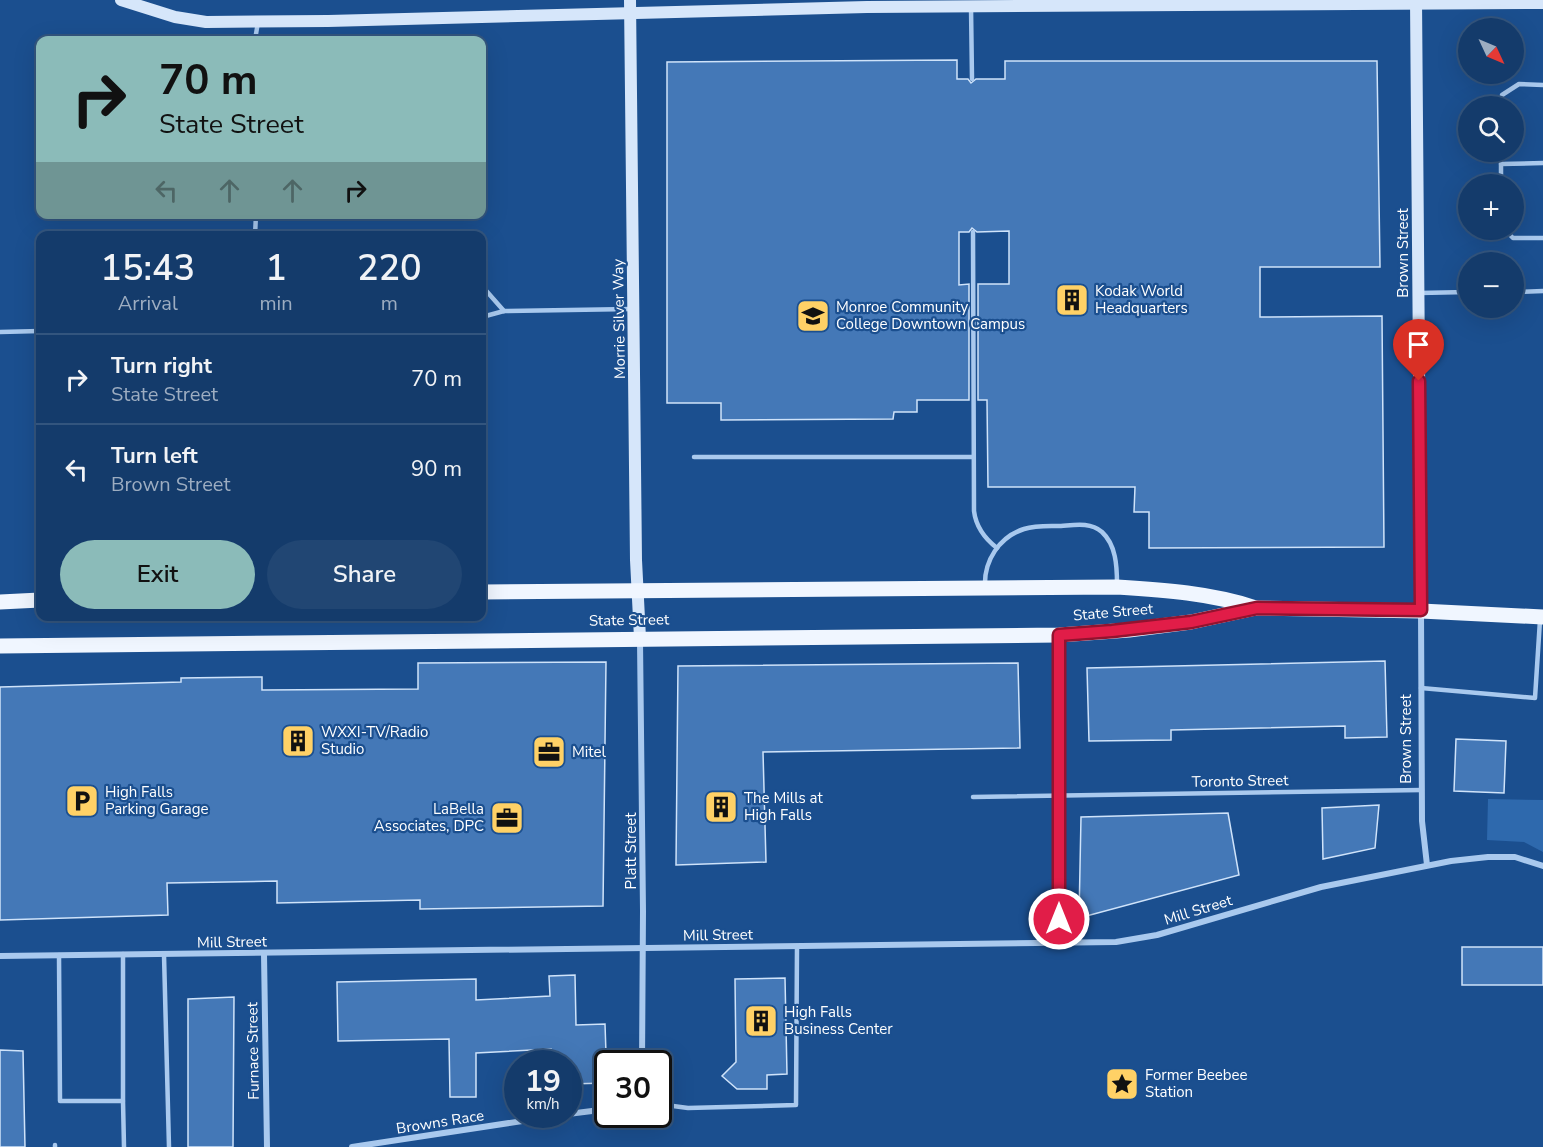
<!DOCTYPE html>
<meta charset="utf-8">
<style>
body{margin:0;font-family:"Nunito Sans",sans-serif;background:#214673;color:#f1f3f6;height:100vh;display:flex;flex-direction:column;font-size:22px;white-space:nowrap}
*{box-sizing:border-box;margin:0}
p{font-size:20px;color:#9dadc1}
.icon{flex:none;width:33px;height:33px;fill:none;stroke:currentColor;stroke-width:2;stroke-linecap:round;stroke-linejoin:round}
.map{position:relative;flex:1;overflow:hidden}
.sheet{position:absolute;left:36px;top:231px;width:450px;height:390px;display:flex;flex-direction:column;background:#143b6b;border-radius:12px;box-shadow:0 6px 24px #0002,0 0 0 2px #33557e}
.sheet>*{flex:none}
.hud{position:absolute;left:36px;top:36px;width:450px;height:183px;border-radius:12px;box-shadow:0 6px 24px #0002,0 0 0 2px #33557e;background:#8bbbb9;color:#111;overflow:hidden}
.needle{width:39px;rotate:134deg}
.buttons{position:absolute;left:1458px;top:18px;display:grid;gap:12px}
.buttons a{display:grid;place-items:center;width:66px;height:66px;border-radius:50%;background:#143b6b;box-shadow:0 6px 24px #0002,0 0 0 2px #33557e;font-size:30px}
.speed{position:absolute;left:504px;top:1050px;display:flex;gap:12px;font-size:30px;font-weight:700;text-align:center}
.speed>*{display:grid;place-content:center;width:78px;height:78px;border-radius:50%;background:#143b6b;box-shadow:0 6px 24px #0002,0 0 0 2px #33557e;line-height:1}
.speed small{font-size:15px;font-weight:400}
.speed .limit{border:3px solid #111;border-radius:9px;background:#fff;color:#111}
.pin{position:absolute;display:grid;place-items:center;width:51px;height:51px;color:#fff;margin:-62px -26px;border-radius:50% 50% 50% 0;rotate:-45deg;box-shadow:0 0 6px #0007}
.pin .icon{rotate:45deg}
.me{position:absolute;width:66px;margin:-33px;rotate:0deg;stroke-linejoin:round;filter:drop-shadow(0 0 4px #0008)}
.turn{display:flex;align-items:center;gap:21px;height:126px;padding:0 24px;font-size:27px}
.turn .icon{width:78px;height:78px;stroke-width:2.5}
.turn b{display:block;font-size:42px;line-height:51px}
.lanes{display:flex;align-items:center;height:57px;padding:0 24px;background:#0003;justify-content:center;gap:30px;direction:ltr}
.lanes .off{opacity:.35}
.eta{display:flex;justify-content:space-evenly;align-items:center;height:102px;text-align:center}
.eta b{font-size:36px;font-weight:600;line-height:42px}
.primary-button{display:flex;gap:12px;margin-top:auto;padding:12px 24px}
.primary-button a{flex:1;height:69px;border-radius:36px;background:#8bbbb9;color:#111;font-size:24px;font-weight:600;line-height:69px;text-align:center}
.primary-button a+a{background:#214673;color:#f1f3f6}
ul{padding:0;list-style:none}
li{display:flex;align-items:center;gap:18px;height:90px;padding:0 24px;border-top:2px solid #33557e}
li div{flex:1}
li b{display:block;font-size:22px}
li em{font-style:normal}
.map>svg:first-child{display:block}
</style>
<div class="map">
<svg width="1543" height="1147" viewBox="0 0 1543 1147">
<rect width="100%" height="100%" fill="#1b4f8f"/>
<polygon fill="#2e69ad" points="1488,799 1543,800 1543,852 1524,842 1487,840"/>
<g fill="#4478b7" stroke="#cfe3fa" stroke-width="1.5">
<polygon points="957,60 957,79 968,79 971,83 976,79 1005,79 1005,61 1377,61 1380,267 1260,267 1260,317 1382,316 1384,547 1149,548 1149,512 1134,512 1135,487 988,487 987,400 978,400 978,284 1009,284 1009,231 977,232 972,228 969,232 959,232 959,285 969,284 969,400 917,400 917,412 894,412 893,419 721,420 721,403 667,403 667,62"/>
<polygon points="1385,661 1387,737 1345,738 1345,726 1171,730 1171,740 1089,741 1087,668"/>
<polygon points="606,662 603,906 420,909 420,900 277,903 277,881 167,883 168,915 0,920 0,687 181,682 181,678 262,677 262,690 418,689 418,663"/>
<polygon points="1018,663 1020,748 763,752 766,862 676,865 678,666"/>
<polygon points="1456,739 1506,741 1504,793 1454,791"/>
<polygon points="1379,805 1375,848 1323,859 1322,808"/>
<polygon points="1228,813 1239,875 1079,918 1081,817"/>
<rect x="1462" y="947" width="81" height="38"/>
<polygon points="575,975 576,1025 605,1024 607,1083 568,1084 568,1064 552,1064 551,1049 476,1053 476,1097 450,1097 449,1039 338,1041 337,982 476,979 476,1000 550,996 549,976"/>
<polygon points="785,978 787,1074 767,1075 767,1089 737,1089 722,1076 736,1062 735,979"/>
<polygon points="234,997 233,1147 188,1147 188,999"/>
<polygon points="0,1050 23,1051 25,1147 0,1147"/>
</g>
<g fill="none" stroke-linecap="round" stroke-linejoin="round">
<g stroke="#a9c9ee" stroke-width="4.5">
<polyline points="971,7 972,79"/>
<polyline points="255,40 258,22"/>
<polyline points="1501,106 1502,95 1519,84 1543,85"/>
<polyline points="1501,164 1543,163"/>
<polyline points="1501,184 1501,152"/>
<polyline points="1505,230 1513,238 1543,238"/>
<path d="M973 232 974 511C976 527 984 538 997 548"/>
<polyline points="255,236 256,214"/>
<polyline points="482,286 504,311"/>
<polyline points="1514,292 1543,291"/>
<polyline points="1419,293 1468,292"/>
<polyline points="482,317 504,311 631,309"/>
<polyline points="0,332 40,331"/>
<polyline points="694,457 972,457"/>
<path d="M985 586C984 561 999 537 1024 529 1036 525 1049 526 1061 526 1075 525 1090 522 1102 532 1116 545 1117 566 1117 584"/>
<polyline points="1421,688 1535,698 1540,620"/>
<polyline points="973,797 1422,790"/>
<polyline points="59,955 60,1101 123,1101 123,954"/>
<polyline points="164,955 169,1147"/>
<polyline points="123,1101 124,1147"/>
<polyline points="658,1104 688,1108 796,1105 797,946"/>
<polyline points="55,1147 55,1145"/>
</g>
<g stroke="#a9c9ee" stroke-width="6">
<polyline points="1421,611 1422,821 1427,865"/>
<polyline points="1059,637 1060,942"/>
<polyline points="640,641 643,911 642,1064"/>
<polyline points="264,954 267,1147"/>
<polyline points="0,956 1116,942 1157,935 1321,887 1451,861 1488,857 1515,857 1543,866"/>
<polyline points="568,1114 608,1109"/>
<polyline points="352,1147 568,1114"/>
</g>
<g stroke="#d6e6fa" stroke-width="12">
<polyline points="121,0 175,17 206,22 328,21 867,7 1543,3"/>
<polyline points="630,0 636,560 640,638"/>
<polyline points="1416,0 1421,611"/>
</g>
<g stroke="#f0f6ff" stroke-width="15">
<path d="M482 592 1117 587C1164 590 1211 593 1256 608"/>
<polyline points="0,602 40,600"/>
<polyline points="0,646 1059,635 1129,630 1191,622 1256,608 1421,611 1543,617"/>
</g>
</g>
<g fill="none" stroke-linecap="round" stroke-linejoin="round">
<defs>
<polyline id="route" points="1059,919 1059,635 1112,631 1191,622 1257,608 1421,610 1419,381"/>
</defs>
<use href="#route" stroke="#92132f" stroke-width="15"/>
<use href="#route" stroke="#e11d48" stroke-width="10"/>
</g>
<defs>
<symbol id="building-square" viewBox="-11 -11 22 22"><rect x="-9" y="-9" width="18" height="18" rx="4" fill="#ffd166" stroke="#1b4f8f"/><path d="M-4-6H4V6H1V3H-1V6H-4ZM-2.5-4.3h1.7v1.8h-1.7ZM.8-4.3h1.7v1.8H.8ZM-2.5-1h1.7V.8h-1.7ZM.8-1h1.7V.8H.8Z" fill="#111"/></symbol>
<symbol id="university-square" viewBox="-11 -11 22 22"><rect x="-9" y="-9" width="18" height="18" rx="4" fill="#ffd166" stroke="#1b4f8f"/><path d="M0-5L7-2L0 1L-7-2ZM-4 1L0 2.5L4 1V4Q0 6-4 4Z" fill="#111"/></symbol>
<symbol id="office-square" viewBox="-11 -11 22 22"><rect x="-9" y="-9" width="18" height="18" rx="4" fill="#ffd166" stroke="#1b4f8f"/><path d="M-6-3h4V-5.5h4V-3h4V5H-6ZM-1-4.5V-3h2v-1.5ZM-6 0V1H6V0Z" fill="#111"/></symbol>
<symbol id="parking-square" viewBox="-11 -11 22 22"><rect x="-9" y="-9" width="18" height="18" rx="4" fill="#ffd166" stroke="#1b4f8f"/><path d="M-3.5-5.5H1a3.5 3.5 0 0 1 0 7H-1V5.5H-3.5ZM-1-3.4V-.6H.8a1.4 1.4 0 0 0 0-2.8Z" fill="#111"/></symbol>
<symbol id="sight-square" viewBox="-11 -11 22 22"><rect x="-9" y="-9" width="18" height="18" rx="4" fill="#ffd166" stroke="#1b4f8f"/><path d="M0-6L1.8-2.2L6-1.7L2.9 1.2L3.7 5.4L0 3.3L-3.7 5.4L-2.9 1.2L-6-1.7L-1.8-2.2Z" fill="#111"/></symbol>
</defs>
<g fill-rule="evenodd">
<use href="#building-square" x="1053" y="281" width="38" height="38"/>
<use href="#university-square" x="794" y="297" width="38" height="38"/>
<use href="#building-square" x="279" y="722" width="38" height="38"/>
<use href="#office-square" x="530" y="733" width="38" height="38"/>
<use href="#parking-square" x="63" y="782" width="38" height="38"/>
<use href="#building-square" x="702" y="788" width="38" height="38"/>
<use href="#office-square" x="488" y="799" width="38" height="38"/>
<use href="#building-square" x="742" y="1002" width="38" height="38"/>
<use href="#sight-square" x="1103" y="1065" width="38" height="38"/>
</g>
<g text-anchor="middle" dominant-baseline="central" stroke-width="4.5" stroke-linejoin="round" paint-order="stroke">
<g font-size="15" fill="#fff" stroke="#1b4f8f">
<text transform="translate(1403 253) rotate(-90)">Brown Street</text>
<text transform="translate(619 319) rotate(-91)">Morrie Silver Way</text>
<text transform="translate(1113 612) rotate(-5)">State Street</text>
<text transform="translate(629 620) rotate(-1)">State Street</text>
<text transform="translate(1406 739) rotate(-90)">Brown Street</text>
<text transform="translate(1240 781) rotate(-1)">Toronto Street</text>
<text transform="translate(631 851) rotate(-90)">Platt Street</text>
<text transform="translate(1198 910) rotate(-17)">Mill Street</text>
<text transform="translate(718 935) rotate(-1)">Mill Street</text>
<text transform="translate(232 942) rotate(-1)">Mill Street</text>
<text transform="translate(253 1051) rotate(-91)">Furnace Street</text>
<text transform="translate(440 1122) rotate(-9)">Browns Race</text>
</g>
<g font-size="15" fill="#fff" stroke="#1b4f8f" text-anchor="start">
<text x="1095" y="291">Kodak World<tspan x="1095" dy="17">Headquarters</tspan></text>
<text x="836" y="307">Monroe Community<tspan x="836" dy="17">College Downtown Campus</tspan></text>
<text x="321" y="732">WXXI-TV/Radio<tspan x="321" dy="17">Studio</tspan></text>
<text x="572" y="752">Mitel</text>
<text x="105" y="792">High Falls<tspan x="105" dy="17">Parking Garage</tspan></text>
<text x="744" y="798">The Mills at<tspan x="744" dy="17">High Falls</tspan></text>
<text x="484" y="809" text-anchor="end">LaBella<tspan x="484" dy="17">Associates, DPC</tspan></text>
<text x="784" y="1012">High Falls<tspan x="784" dy="17">Business Center</tspan></text>
<text x="1145" y="1075">Former Beebee<tspan x="1145" dy="17">Station</tspan></text>
</g>
</g>
</svg>
<div class="buttons">
<a><svg class="needle" viewBox="-14 -14 28 28"><path d="M0-13l5 13h-10z" fill="#e53935"/><path d="M0 13l5-13h-10z" fill="#9dadc1"/></svg></a>
<a><svg class="icon" aria-label="search" viewBox="0 0 24 24"><circle cx="10" cy="10" r="6"/><path d="M15 15l6 6"/></svg></a>
<a>+</a>
<a>−</a>
</div>
<div class="speed"><div>19<small>km/h</small></div><div class="limit">30</div></div>
<div class="pin" style="left:1419px;top:381px;background:#d93025"><svg class="icon" aria-label="arrive" viewBox="0 0 24 24"><path d="M6 21V4h12l-3 4 3 4H6"/></svg></div>
<svg class="me" style="left:1059px;top:919px" viewBox="-20 -20 40 40"><circle r="17" fill="#e11d48" stroke="#fff" stroke-width="3"/><path d="M0-11L8 9 0 5-8 9z" fill="#fff"/></svg>
<div class="hud">
<div class="turn"><svg class="icon" aria-label="right" viewBox="0 0 24 24"><path d="M7 20v-9h11M14 6l5 5-5 5"/></svg><div><b>70 m</b>State Street</div></div>
<div class="lanes"><svg class="icon off" aria-label="left" viewBox="0 0 24 24"><path d="M17 20v-9H6M10 6l-5 5 5 5"/></svg><svg class="icon off" aria-label="ahead" viewBox="0 0 24 24"><path d="M12 20V5M6 11l6-6 6 6"/></svg><svg class="icon off" aria-label="ahead" viewBox="0 0 24 24"><path d="M12 20V5M6 11l6-6 6 6"/></svg><svg class="icon" aria-label="right" viewBox="0 0 24 24"><path d="M7 20v-9h11M14 6l5 5-5 5"/></svg></div>
</div>
<section class="sheet">
<div class="eta">
<div><b>15:43</b><p>Arrival</p></div>
<div><b>1</b><p>min</p></div>
<div><b>220</b><p>m</p></div>
</div>
<ul>
<li><svg class="icon" aria-label="right" viewBox="0 0 24 24"><path d="M7 20v-9h11M14 6l5 5-5 5"/></svg><div><b>Turn right</b><p>State Street</p></div><em>70 m</em></li>
<li><svg class="icon" aria-label="left" viewBox="0 0 24 24"><path d="M17 20v-9H6M10 6l-5 5 5 5"/></svg><div><b>Turn left</b><p>Brown Street</p></div><em>90 m</em></li>
</ul>
<div class="primary-button"><a>Exit</a><a>Share</a></div>
</section>
</div>
